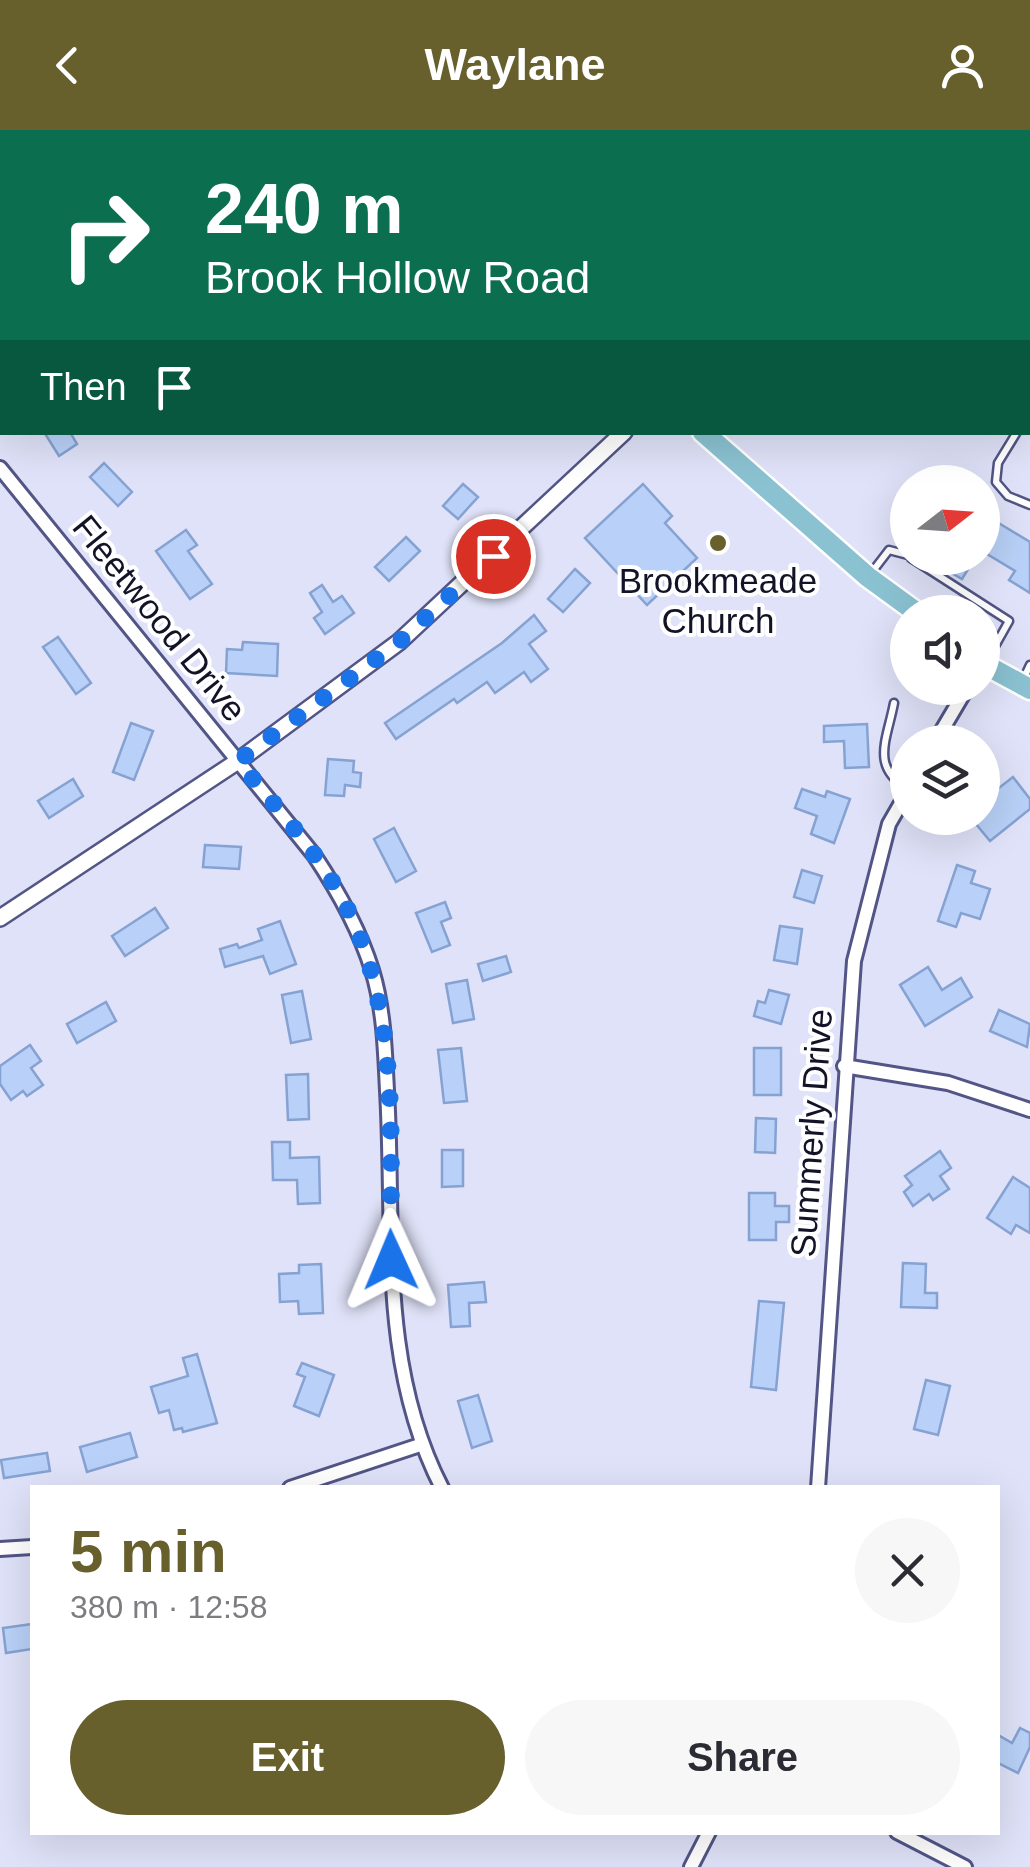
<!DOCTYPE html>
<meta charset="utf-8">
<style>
body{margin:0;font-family:Arial,sans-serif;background:#f7f7f7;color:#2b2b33;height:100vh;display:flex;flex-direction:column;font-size:38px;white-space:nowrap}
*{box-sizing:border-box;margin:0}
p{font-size:32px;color:#7c7c81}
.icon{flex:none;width:55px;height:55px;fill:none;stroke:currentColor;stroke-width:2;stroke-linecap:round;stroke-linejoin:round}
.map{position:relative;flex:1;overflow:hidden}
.sheet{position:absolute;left:30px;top:1355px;width:970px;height:350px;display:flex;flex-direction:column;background:#fff;border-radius:0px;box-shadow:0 10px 40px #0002}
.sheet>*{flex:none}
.hud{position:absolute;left:0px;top:0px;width:1030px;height:305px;box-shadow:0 10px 40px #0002;background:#0b6e4f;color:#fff;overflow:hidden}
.needle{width:65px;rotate:73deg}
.fabs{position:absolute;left:890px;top:335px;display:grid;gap:20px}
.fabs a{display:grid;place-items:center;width:110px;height:110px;border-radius:50%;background:#fff;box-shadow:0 10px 40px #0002;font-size:50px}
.pin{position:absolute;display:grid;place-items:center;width:85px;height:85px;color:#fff;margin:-42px;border:5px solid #fff;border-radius:50%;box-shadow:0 2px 10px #0007}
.me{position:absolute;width:110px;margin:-55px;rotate:359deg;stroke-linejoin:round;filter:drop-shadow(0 0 8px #0008)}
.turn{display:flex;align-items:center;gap:35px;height:210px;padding:0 40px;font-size:45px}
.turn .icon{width:130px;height:130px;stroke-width:2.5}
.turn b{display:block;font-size:70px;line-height:85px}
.then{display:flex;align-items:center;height:95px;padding:0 40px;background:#0003;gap:20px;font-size:38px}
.round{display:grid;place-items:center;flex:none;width:105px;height:105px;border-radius:52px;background:#f7f7f7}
.headline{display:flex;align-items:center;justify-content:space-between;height:170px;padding:0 40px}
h1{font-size:60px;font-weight:800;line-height:75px;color:#675f2c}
.action{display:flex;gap:20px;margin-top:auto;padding:20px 40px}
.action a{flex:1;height:115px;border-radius:60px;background:#675f2c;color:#fff;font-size:40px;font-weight:800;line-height:115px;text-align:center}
.action a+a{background:#f7f7f7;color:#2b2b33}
header{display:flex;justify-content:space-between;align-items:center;height:130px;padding:0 40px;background:#675f2c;color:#fff;font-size:45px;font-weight:800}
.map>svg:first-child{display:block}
</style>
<header><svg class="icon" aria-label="back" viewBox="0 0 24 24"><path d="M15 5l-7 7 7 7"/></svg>Waylane<svg class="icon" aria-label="person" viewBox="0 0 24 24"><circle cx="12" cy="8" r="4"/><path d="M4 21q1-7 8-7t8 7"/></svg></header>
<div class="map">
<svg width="1030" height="1737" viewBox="0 0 1030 1737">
<rect width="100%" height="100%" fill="#dfe2f8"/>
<g fill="#b9d1f8" stroke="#85a2d2" stroke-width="2.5">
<polygon points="44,302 70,302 77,314 59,326"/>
<polygon points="104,333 132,362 118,376 90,347"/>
<polygon points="463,354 478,367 458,389 443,376"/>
<polygon points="643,354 672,386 665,393 697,428 647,475 585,408"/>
<polygon points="982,383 1030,412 1030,463 1009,450 1015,441 982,421"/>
<polygon points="186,400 197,415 188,421 212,454 190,469 156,421"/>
<polygon points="406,407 420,421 389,451 375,437"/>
<polygon points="926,428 975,428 962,449"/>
<polygon points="575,439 590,453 563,482 548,469"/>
<polygon points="322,455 333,472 342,466 354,483 325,504 314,488 322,482 310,463"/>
<polygon points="534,485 546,501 529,514 548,539 531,552 524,542 495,563 487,552 457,573 454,569 396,609 385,593 502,513"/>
<polygon points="58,507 91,553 76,564 43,517"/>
<polygon points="243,512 278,514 277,546 226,543 227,519 242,520"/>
<polygon points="131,593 153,601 134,650 113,642"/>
<polygon points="867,594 869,637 845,638 844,611 824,612 824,596"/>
<polygon points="328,629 354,631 353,642 361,643 360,657 345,655 344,666 325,665"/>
<polygon points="1013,647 1030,669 1030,679 990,711 971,688 982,688 982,671"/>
<polygon points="73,649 83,666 49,688 38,671"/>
<polygon points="802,659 825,667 827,661 850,669 834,713 811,704 817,686 795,678"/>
<polygon points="394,698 416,741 396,752 374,709"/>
<polygon points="205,715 241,717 239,739 203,737"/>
<polygon points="957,735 975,741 971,753 990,759 980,789 961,783 956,797 938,791"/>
<polygon points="802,740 822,746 814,773 794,767"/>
<polygon points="445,772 451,788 441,792 450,815 432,822 416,783"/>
<polygon points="155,778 168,798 125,826 112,806"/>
<polygon points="280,791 296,834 270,844 263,826 225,837 220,819 237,814 239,818 262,810 258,799"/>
<polygon points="780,796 802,799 797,834 774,830"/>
<polygon points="506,826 511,842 483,851 478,834"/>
<polygon points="928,837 942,860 961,848 972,867 925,896 900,855"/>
<polygon points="467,850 474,889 453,893 446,854"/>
<polygon points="769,860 789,865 781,894 754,886 758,871 765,873"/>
<polygon points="302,861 311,909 291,913 282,865"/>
<polygon points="106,872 116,891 77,913 67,894"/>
<polygon points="999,880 1030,894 1027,917 990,901"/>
<polygon points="30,915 41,931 31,938 43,955 27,966 23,961 11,970 0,954 0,936"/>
<polygon points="461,918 467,971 444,973 438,920"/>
<rect x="754" y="918" width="27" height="47"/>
<polygon points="308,944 309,989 288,990 286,945"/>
<polygon points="756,988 776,989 775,1023 755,1022"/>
<polygon points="272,1012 290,1012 290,1028 319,1027 320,1073 298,1074 297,1050 273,1050"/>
<polygon points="442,1020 463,1020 463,1056 442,1057"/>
<polygon points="940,1021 951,1038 940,1046 949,1059 933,1070 929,1064 913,1076 904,1062 912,1055 905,1046"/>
<polygon points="1013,1047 1030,1058 1030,1103 1016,1095 1011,1104 987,1088"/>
<polygon points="749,1063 775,1063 775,1076 789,1076 789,1092 776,1092 776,1110 749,1110"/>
<polygon points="903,1133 926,1134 925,1163 937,1163 937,1178 901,1177"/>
<polygon points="321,1134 323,1183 299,1184 298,1171 280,1172 279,1144 299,1143 299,1135"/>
<polygon points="484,1152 486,1172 469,1173 470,1196 451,1197 448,1155"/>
<polygon points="759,1171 784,1173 776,1260 751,1257"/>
<polygon points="197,1224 217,1293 183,1302 182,1298 174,1300 169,1280 159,1283 151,1257 188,1246 183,1228"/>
<polygon points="302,1233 334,1245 319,1286 294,1276 305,1247 297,1244"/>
<polygon points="926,1250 950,1256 938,1305 914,1299"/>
<polygon points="478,1265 492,1311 472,1318 458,1271"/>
<polygon points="130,1303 137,1327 87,1342 80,1317"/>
<polygon points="47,1323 50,1341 4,1348 1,1330"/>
<polygon points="32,1494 32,1519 6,1523 3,1498"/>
<polygon points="1020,1598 1030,1603 1030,1617 1018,1643 998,1633 998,1605 1012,1613"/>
</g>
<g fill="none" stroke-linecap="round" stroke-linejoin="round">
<defs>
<g id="service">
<polyline points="176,0 178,2"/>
<polyline points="723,0 729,2"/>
<polyline points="326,2 329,0"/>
<polyline points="489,2 492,0"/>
<polyline points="512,2 514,0"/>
<polyline points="696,2 697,0"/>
<polyline points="803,2 804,0"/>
<polyline points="1028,287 1030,283"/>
<polyline points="1017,302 998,333 996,352 1008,366 1030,375"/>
<polyline points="911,428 1009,491 986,532"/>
<polyline points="869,446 889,420 908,425"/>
<polyline points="1022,552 1030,535"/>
<path d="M894 573C887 610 870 637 908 659"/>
</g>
<g id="minor">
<polyline points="930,0 934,2"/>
<polyline points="851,2 852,0"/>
<polyline points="1028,45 1030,46"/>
<path d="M0 338 314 725C338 761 359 798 372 840 384 879 385 921 387 961 395 1096 378 1234 442 1358"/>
<polyline points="935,612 967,558"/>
<polyline points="844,936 948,953 1030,980"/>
<polyline points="290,1358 420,1315"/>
<polyline points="818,1358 854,831 889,694 908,661"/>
<polyline points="0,1419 32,1417"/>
<polyline points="897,1702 965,1737"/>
<polyline points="691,1737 709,1702"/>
</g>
<polyline id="tertiary" points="0,788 238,631 399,512 624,302"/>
<g id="primary">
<polyline points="415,0 417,2"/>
<polyline points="703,302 868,447 916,482"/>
<polyline points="982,533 1030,559"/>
</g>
</defs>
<use href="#service" stroke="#525585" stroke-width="11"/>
<use href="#minor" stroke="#525585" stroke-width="18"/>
<use href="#tertiary" stroke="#525585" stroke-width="20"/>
<use href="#primary" stroke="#fff" stroke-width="25"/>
<polyline stroke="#8b8da2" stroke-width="2.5" stroke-dasharray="8 8" stroke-linecap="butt" points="600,0 606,2"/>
<use href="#service" stroke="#fff" stroke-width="6"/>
<use href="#minor" stroke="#fff" stroke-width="12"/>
<use href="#tertiary" stroke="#fff" stroke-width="15"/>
<use href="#primary" stroke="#8bc2d2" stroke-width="20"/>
</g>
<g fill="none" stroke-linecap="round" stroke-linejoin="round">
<path stroke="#1a73e8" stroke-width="18" stroke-dasharray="0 32.4" d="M391 1130C389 1009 402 875 340 765 313 716 273 674 238 631L399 512 493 426"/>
</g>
<circle fill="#675f2c" stroke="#fff" stroke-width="4" cx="718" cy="413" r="10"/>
<g text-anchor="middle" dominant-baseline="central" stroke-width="8" stroke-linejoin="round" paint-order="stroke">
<g font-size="35" fill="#121326" stroke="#fff">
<text x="718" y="450">Brookmeade<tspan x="718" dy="40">Church</tspan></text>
</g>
<g font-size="35" fill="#121326" stroke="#fff">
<text transform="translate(160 488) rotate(51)">Fleetwood Drive</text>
<text transform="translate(811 1003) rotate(-86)">Summerly Drive</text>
</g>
</g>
</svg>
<div class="fabs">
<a><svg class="needle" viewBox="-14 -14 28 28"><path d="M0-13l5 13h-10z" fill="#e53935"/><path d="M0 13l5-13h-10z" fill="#7c7c81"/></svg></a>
<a><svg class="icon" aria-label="sound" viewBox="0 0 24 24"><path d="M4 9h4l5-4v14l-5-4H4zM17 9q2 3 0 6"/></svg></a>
<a><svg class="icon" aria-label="layers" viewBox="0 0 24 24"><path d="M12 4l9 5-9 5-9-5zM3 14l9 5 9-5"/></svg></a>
</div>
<div class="pin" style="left:493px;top:426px;background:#d93025"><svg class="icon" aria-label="arrive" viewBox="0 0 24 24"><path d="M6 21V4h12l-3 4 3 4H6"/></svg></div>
<svg class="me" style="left:391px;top:1130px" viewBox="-20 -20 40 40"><path d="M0-17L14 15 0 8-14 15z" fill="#1a73e8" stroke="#fff" stroke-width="4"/></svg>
<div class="hud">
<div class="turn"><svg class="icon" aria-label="right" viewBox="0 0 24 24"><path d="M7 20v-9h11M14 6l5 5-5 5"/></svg><div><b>240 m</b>Brook Hollow Road</div></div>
<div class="then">Then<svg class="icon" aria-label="arrive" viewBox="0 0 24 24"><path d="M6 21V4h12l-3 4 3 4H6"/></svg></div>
</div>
<section class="sheet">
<div class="headline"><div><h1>5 min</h1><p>380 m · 12:58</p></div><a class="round"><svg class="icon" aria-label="close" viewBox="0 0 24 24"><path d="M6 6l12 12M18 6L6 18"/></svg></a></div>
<div class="action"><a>Exit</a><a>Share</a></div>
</section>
</div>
